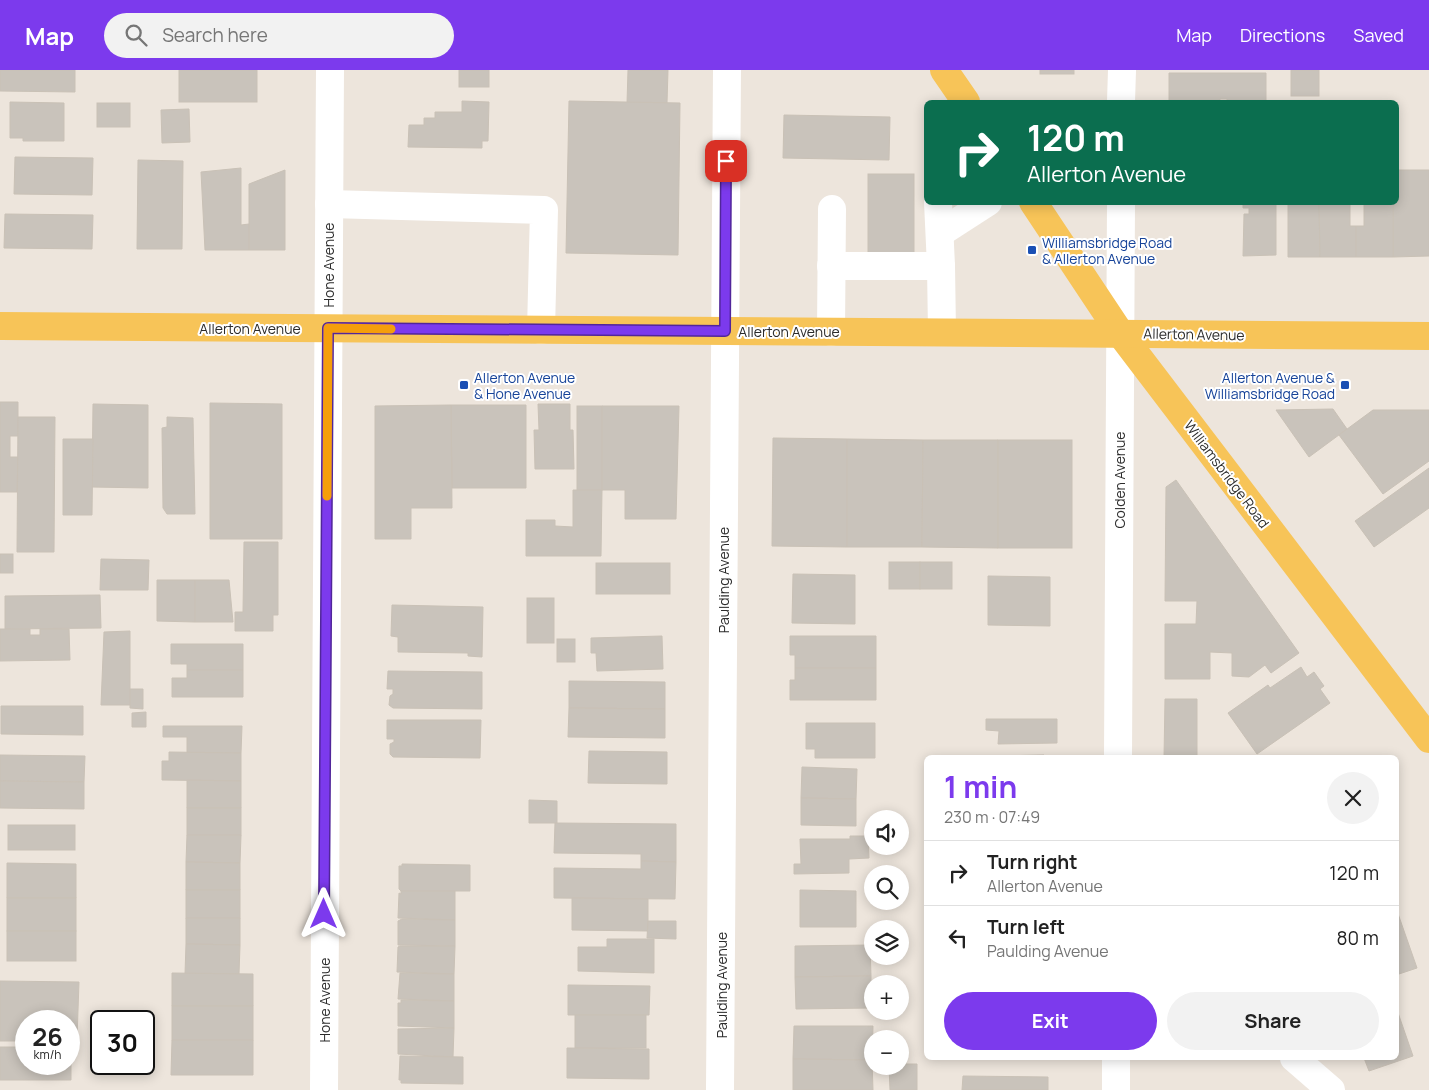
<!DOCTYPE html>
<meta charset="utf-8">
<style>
body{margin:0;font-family:Manrope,sans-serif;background:#f2f2f2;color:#222;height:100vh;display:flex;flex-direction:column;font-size:19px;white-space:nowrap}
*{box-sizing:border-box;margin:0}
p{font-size:16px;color:#767676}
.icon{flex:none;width:28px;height:28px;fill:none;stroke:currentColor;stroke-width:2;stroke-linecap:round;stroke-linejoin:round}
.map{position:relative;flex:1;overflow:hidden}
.panel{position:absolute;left:924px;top:685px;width:475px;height:305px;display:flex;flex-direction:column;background:#fff;border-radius:8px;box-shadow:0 2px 12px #0003}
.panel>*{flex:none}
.guide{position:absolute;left:924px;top:30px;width:475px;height:105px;border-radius:8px;box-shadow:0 2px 12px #0003;background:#0b6e4f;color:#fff;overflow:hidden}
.controls{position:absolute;left:864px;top:740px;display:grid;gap:10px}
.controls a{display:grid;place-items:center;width:45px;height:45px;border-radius:50%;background:#fff;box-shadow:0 2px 12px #0003;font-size:25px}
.speed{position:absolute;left:15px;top:940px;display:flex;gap:10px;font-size:25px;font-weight:700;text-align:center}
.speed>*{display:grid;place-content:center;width:65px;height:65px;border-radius:50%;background:#fff;box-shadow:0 2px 12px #0003;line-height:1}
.speed small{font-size:12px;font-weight:400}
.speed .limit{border:2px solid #111;border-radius:8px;background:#fff;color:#111}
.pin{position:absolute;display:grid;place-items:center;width:42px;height:42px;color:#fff;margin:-21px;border-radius:10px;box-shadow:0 2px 8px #0006}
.me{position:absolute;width:55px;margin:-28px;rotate:0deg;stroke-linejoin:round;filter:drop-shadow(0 0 4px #0008)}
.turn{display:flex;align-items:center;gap:18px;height:105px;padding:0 20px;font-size:22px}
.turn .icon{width:65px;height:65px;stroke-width:2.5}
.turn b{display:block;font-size:35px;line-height:42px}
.round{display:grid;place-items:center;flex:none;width:52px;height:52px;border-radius:26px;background:#f2f2f2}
.summary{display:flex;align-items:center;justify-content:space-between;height:85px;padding:0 20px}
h1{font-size:30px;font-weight:700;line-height:38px;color:#7c3aed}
.action{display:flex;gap:10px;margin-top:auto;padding:10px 20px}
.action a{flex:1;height:58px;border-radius:30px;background:#7c3aed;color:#fff;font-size:20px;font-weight:700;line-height:58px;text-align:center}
.action a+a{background:#f2f2f2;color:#222}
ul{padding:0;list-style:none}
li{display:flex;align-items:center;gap:15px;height:65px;padding:0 20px;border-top:1px solid #e0e0e0}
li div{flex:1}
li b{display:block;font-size:19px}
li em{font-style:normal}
header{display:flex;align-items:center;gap:30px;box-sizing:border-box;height:70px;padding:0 25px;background:#7c3aed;color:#fff}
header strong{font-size:24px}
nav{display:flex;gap:28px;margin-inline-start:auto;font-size:18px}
.search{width:350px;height:45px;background:#f2f2f2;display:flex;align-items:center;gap:12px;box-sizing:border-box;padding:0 18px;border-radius:28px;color:#767676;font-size:19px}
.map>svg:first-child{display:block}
</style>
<header>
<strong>Map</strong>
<div class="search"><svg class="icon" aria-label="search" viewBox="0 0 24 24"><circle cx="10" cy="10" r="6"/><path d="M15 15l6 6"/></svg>Search here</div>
<nav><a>Map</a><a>Directions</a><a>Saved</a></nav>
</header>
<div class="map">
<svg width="1429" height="1020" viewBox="0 0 1429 1020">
<rect width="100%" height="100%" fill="#ede5dc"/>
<g fill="#c9c3bb" stroke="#c9c1b6">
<polygon points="0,0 75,0 75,22 0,21"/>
<rect x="179" y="0" width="78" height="32"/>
<rect x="459" y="0" width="30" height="17"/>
<polygon points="628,0 668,0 667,33 627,33"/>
<rect x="1040" y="0" width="34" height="4"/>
<rect x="1291" y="0" width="28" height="26"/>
<polygon points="1169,3 1266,3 1266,32 1227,32 1227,29 1220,29 1220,32 1169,32"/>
<polygon points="462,31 489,32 488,71 482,71 482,78 408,77 409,55 424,55 424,48 435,48 435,42 462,42"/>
<polygon points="569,31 680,33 678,185 566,183"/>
<polygon points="10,32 64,33 64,71 23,71 23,68 10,68"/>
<rect x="97" y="33" width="33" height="24"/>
<polygon points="189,39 190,72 162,73 161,40"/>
<polygon points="784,45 890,47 889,90 783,88"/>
<polygon points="15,87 93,88 92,125 14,124"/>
<polygon points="138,90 183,91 182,179 137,179"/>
<polygon points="241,98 241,155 249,154 249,180 205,180 201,102"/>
<polygon points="285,100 285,180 249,180 249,114"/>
<polygon points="1396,100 1429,100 1429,186 1393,187 1393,132 1396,132"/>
<rect x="868" y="104" width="46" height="81"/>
<polygon points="1243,132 1276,132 1276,185 1243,186 1244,144 1249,144 1249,138 1243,138"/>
<polygon points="1288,132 1319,134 1320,187 1288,187"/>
<polygon points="1319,132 1350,132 1350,156 1356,156 1356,187 1320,187"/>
<polygon points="1364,132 1393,132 1393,187 1356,187 1356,156 1364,156"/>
<polygon points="5,144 93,145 92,179 4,178"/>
<polygon points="0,332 18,332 18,366 10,366 10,387 18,387 17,422 0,422"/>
<polygon points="210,333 282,334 282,469 210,469"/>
<polygon points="93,334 148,335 148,418 92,417"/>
<polygon points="538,334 570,334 570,360 573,360 574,399 535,399 534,360 539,360"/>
<polygon points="451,335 526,335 526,418 452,418"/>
<polygon points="451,335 452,438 411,438 411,469 375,469 375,336"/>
<rect x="577" y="336" width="25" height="84"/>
<polygon points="602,336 679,336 676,449 625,449 625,420 602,420"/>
<polygon points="1333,339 1347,359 1309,387 1276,340"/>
<polygon points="1373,340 1429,340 1429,391 1383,424 1339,365"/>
<polygon points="18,347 55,347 54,482 17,482"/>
<polygon points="167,347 193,348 195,444 167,444 163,438 162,358 167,357"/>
<polygon points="773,368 847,369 847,477 772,476"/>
<polygon points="63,369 93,369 92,445 63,445"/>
<polygon points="847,369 923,370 922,477 847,477"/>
<polygon points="923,370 998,370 998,478 922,477"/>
<rect x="998" y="370" width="74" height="108"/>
<polygon points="1429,398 1429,438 1374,477 1355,451"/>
<polygon points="1176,410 1299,583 1271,603 1265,595 1249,607 1232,606 1232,583 1210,582 1210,609 1165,609 1165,554 1196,554 1197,531 1165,531 1166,417"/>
<polygon points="573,420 602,420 601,486 526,486 526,450 555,450 555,456 573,457"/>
<polygon points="244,472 278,472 278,545 273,545 273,561 235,561 235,542 243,542"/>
<rect x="0" y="484" width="13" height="19"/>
<polygon points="101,489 149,490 148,520 100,520"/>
<rect x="889" y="492" width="31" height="27"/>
<rect x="920" y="492" width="32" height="27"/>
<rect x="596" y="493" width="74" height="31"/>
<polygon points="793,504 855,505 855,554 792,553"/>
<polygon points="988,506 1050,507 1050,556 988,555"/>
<polygon points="157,510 195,510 195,552 157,551"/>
<polygon points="195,510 229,510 233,552 195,552"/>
<polygon points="100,525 101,558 5,559 5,526"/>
<rect x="527" y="528" width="27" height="45"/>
<polygon points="392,535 483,537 482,587 468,586 468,583 398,582 398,567 391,566"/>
<polygon points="0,559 30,559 30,565 40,565 40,559 69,559 70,590 0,591"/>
<polygon points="130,561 130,635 101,635 104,562"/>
<polygon points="662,566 663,599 597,601 596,583 591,583 591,568"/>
<polygon points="790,566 876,566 876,598 795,598 795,585 790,585"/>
<rect x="557" y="569" width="18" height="23"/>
<polygon points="171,574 243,574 243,600 187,600 187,594 171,594"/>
<polygon points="1301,597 1307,607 1314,602 1324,616 1320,619 1330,633 1257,684 1228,643 1268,615 1270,618"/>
<polygon points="795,598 876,598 876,630 790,630 790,610 795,610"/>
<polygon points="187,600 243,600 243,627 172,627 172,608 187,608"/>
<polygon points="388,601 482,602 482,639 393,638 389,635 390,626 393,624 393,619 387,619"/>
<polygon points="569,611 665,612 665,639 569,638"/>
<polygon points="130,619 143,619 143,639 130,638"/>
<polygon points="1165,629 1197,629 1197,688 1164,688"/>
<polygon points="1,636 83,636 83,665 1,664"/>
<polygon points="569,638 665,639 665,668 568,667"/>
<polygon points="146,642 146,657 132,657 132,643"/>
<polygon points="986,649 1057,649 1057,673 998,674 999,661 986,660"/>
<polygon points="387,650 481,650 480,688 393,687 390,684 390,674 394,672 394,669 387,669"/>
<polygon points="806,653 875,653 875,688 815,688 815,679 806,679"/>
<polygon points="163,656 242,656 241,683 187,683 187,667 163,667"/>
<polygon points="589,681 667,682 667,714 588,713"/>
<polygon points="169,682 241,683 241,711 162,710 162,691 169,691"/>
<polygon points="0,685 85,686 84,712 0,711"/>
<polygon points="1044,685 1044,688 997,688 997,686"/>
<polygon points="802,697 857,699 856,729 801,728"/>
<polygon points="187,710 241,711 241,738 187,738"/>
<polygon points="0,711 84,712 84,739 0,738"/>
<polygon points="801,728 856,729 856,756 801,755"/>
<polygon points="529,730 557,731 557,753 529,753"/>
<rect x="187" y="738" width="54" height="27"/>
<polygon points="555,753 676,754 676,792 641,791 641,784 554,783"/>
<rect x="8" y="755" width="67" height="25"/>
<polygon points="187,765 241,765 240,793 186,792"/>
<polygon points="850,766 868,766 869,788 849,789 849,803 794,804 794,794 801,794 800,769 850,769"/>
<polygon points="641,791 676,792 675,829 554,828 554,798 641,799"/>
<polygon points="186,792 240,793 240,820 186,820"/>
<polygon points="7,793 76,794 76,828 7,828"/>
<polygon points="402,794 470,795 470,821 401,821 399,819 399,796 402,796"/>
<rect x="186" y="820" width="54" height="28"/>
<polygon points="800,820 856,821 856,857 800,857"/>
<polygon points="401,821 455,821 455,850 398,848 399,823 401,824"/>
<rect x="7" y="828" width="69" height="33"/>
<polygon points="572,828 648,829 648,861 572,860"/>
<polygon points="1396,838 1417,898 1396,905"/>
<polygon points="186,848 240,848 240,875 186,874"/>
<polygon points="402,849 455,850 455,876 398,875 398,851"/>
<polygon points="648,851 676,851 676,869 647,868"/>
<rect x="7" y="861" width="69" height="30"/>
<polygon points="607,869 654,869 654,903 578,901 578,877 607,877"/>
<polygon points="186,874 240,875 239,904 185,904"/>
<polygon points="870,875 871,906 795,907 795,876"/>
<polygon points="400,876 455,876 454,904 397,902 398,877"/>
<polygon points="172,903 253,904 253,936 172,936"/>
<polygon points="400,903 454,904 454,931 398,929"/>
<polygon points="871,906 871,938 796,939 795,907"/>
<polygon points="0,911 79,912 77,969 69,969 69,972 69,951 26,951 26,971 0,971"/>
<polygon points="568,915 650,916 649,945 568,945"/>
<polygon points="401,930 454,931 454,958 398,956 398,933 401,933"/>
<rect x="172" y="936" width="81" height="34"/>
<polygon points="1396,937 1413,986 1369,1001 1364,988 1396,988"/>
<rect x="575" y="945" width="71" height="33"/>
<polygon points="794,956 873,956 872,990 793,989"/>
<polygon points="454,958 453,987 398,984 398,959"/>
<polygon points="172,970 253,970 253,1005 171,1005"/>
<polygon points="0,977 26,977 26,994 69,994 69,978 71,978 71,1010 0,1010"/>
<polygon points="567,978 649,979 649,1009 567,1008"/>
<polygon points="400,986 463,987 463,1014 401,1013 401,1010 399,1010"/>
<polygon points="793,989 872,990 873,1020 793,1020"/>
<polygon points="900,994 917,994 917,1020 890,1020 889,996 900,996"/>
<polygon points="963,1006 1048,1007 1048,1020 962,1020"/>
</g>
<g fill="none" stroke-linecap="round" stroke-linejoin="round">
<g stroke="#fff" stroke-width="28">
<polyline points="1121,32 1122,0"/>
<polyline points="329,134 544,140 541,260"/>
<polyline points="940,163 988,132"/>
<polyline points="831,196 941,196 938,132"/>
<polyline points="941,196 942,262"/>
<polyline points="831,262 832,139"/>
<polyline points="1118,688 1121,132"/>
<polyline points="1294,988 1331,1020"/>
<polyline points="324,1020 330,0"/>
<polyline points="720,1020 727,0"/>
<polyline points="1116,1020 1116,988"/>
</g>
<g stroke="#f7c458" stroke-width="28">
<polyline points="944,0 966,32"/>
<polyline points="1033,132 1120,263 1429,669"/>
<polyline points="0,256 1429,266"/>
</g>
</g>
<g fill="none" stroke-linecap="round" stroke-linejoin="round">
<defs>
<polyline id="route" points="324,844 328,258 725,261 726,91"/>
</defs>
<use href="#route" stroke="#51269a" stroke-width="12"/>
<use href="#route" stroke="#7c3aed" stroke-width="9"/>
<polyline stroke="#f59e0b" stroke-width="9" points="327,426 328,258 391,259"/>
</g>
<g fill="#1a4fb4" stroke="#fff" stroke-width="2">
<rect x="1027" y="175" width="10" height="10" rx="2.5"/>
<rect x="459" y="310" width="10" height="10" rx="2.5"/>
<rect x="1340" y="310" width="10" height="10" rx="2.5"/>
</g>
<g text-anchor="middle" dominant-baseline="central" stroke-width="4" stroke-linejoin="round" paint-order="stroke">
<g font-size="14" fill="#164399" stroke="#fff" text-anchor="start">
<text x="1042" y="172">Williamsbridge Road<tspan x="1042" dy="16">&amp; Allerton Avenue</tspan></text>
<text x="474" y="307">Allerton Avenue<tspan x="474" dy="16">&amp; Hone Avenue</tspan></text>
<text x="1335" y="307" text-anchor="end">Allerton Avenue &amp;<tspan x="1335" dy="16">Williamsbridge Road</tspan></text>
</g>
<g font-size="14" fill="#2b2b2b" stroke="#fff">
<text transform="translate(328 195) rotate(-90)">Hone Avenue</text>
<text x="250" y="258">Allerton Avenue</text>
<text x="789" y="261">Allerton Avenue</text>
<text transform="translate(1194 264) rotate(1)">Allerton Avenue</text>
<text transform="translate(1227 404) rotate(53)">Williamsbridge Road</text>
<text transform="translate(1119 410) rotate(-90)">Colden Avenue</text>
<text transform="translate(723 510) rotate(-90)">Paulding Avenue</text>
<text transform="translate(721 915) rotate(-90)">Paulding Avenue</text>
<text transform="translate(324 930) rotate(-90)">Hone Avenue</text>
</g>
</g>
</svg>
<div class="controls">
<a><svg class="icon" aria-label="sound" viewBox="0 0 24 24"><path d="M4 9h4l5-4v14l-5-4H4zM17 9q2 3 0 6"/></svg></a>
<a><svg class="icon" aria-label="search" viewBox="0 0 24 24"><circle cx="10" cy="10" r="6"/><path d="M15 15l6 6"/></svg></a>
<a><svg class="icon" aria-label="layers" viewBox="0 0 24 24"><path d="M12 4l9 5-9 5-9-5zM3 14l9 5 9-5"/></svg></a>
<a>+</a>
<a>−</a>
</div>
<div class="speed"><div>26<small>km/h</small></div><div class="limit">30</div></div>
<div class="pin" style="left:726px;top:91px;background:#d93025"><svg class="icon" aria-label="arrive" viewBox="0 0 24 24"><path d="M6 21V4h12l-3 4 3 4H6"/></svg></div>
<svg class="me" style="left:324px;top:844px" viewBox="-20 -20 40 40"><path d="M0-17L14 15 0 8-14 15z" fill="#7c3aed" stroke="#fff" stroke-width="4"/></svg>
<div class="guide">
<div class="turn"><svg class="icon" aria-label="right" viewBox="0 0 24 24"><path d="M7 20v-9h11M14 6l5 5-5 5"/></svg><div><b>120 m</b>Allerton Avenue</div></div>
</div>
<section class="panel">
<div class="summary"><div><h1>1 min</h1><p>230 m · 07:49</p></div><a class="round"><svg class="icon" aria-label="close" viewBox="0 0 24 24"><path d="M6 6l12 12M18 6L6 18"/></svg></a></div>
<ul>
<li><svg class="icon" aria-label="right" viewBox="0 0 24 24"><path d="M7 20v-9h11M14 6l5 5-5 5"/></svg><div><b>Turn right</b><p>Allerton Avenue</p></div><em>120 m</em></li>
<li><svg class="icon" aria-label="left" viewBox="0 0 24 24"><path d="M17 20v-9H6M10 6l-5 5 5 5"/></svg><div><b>Turn left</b><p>Paulding Avenue</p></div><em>80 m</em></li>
</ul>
<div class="action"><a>Exit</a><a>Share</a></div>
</section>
</div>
